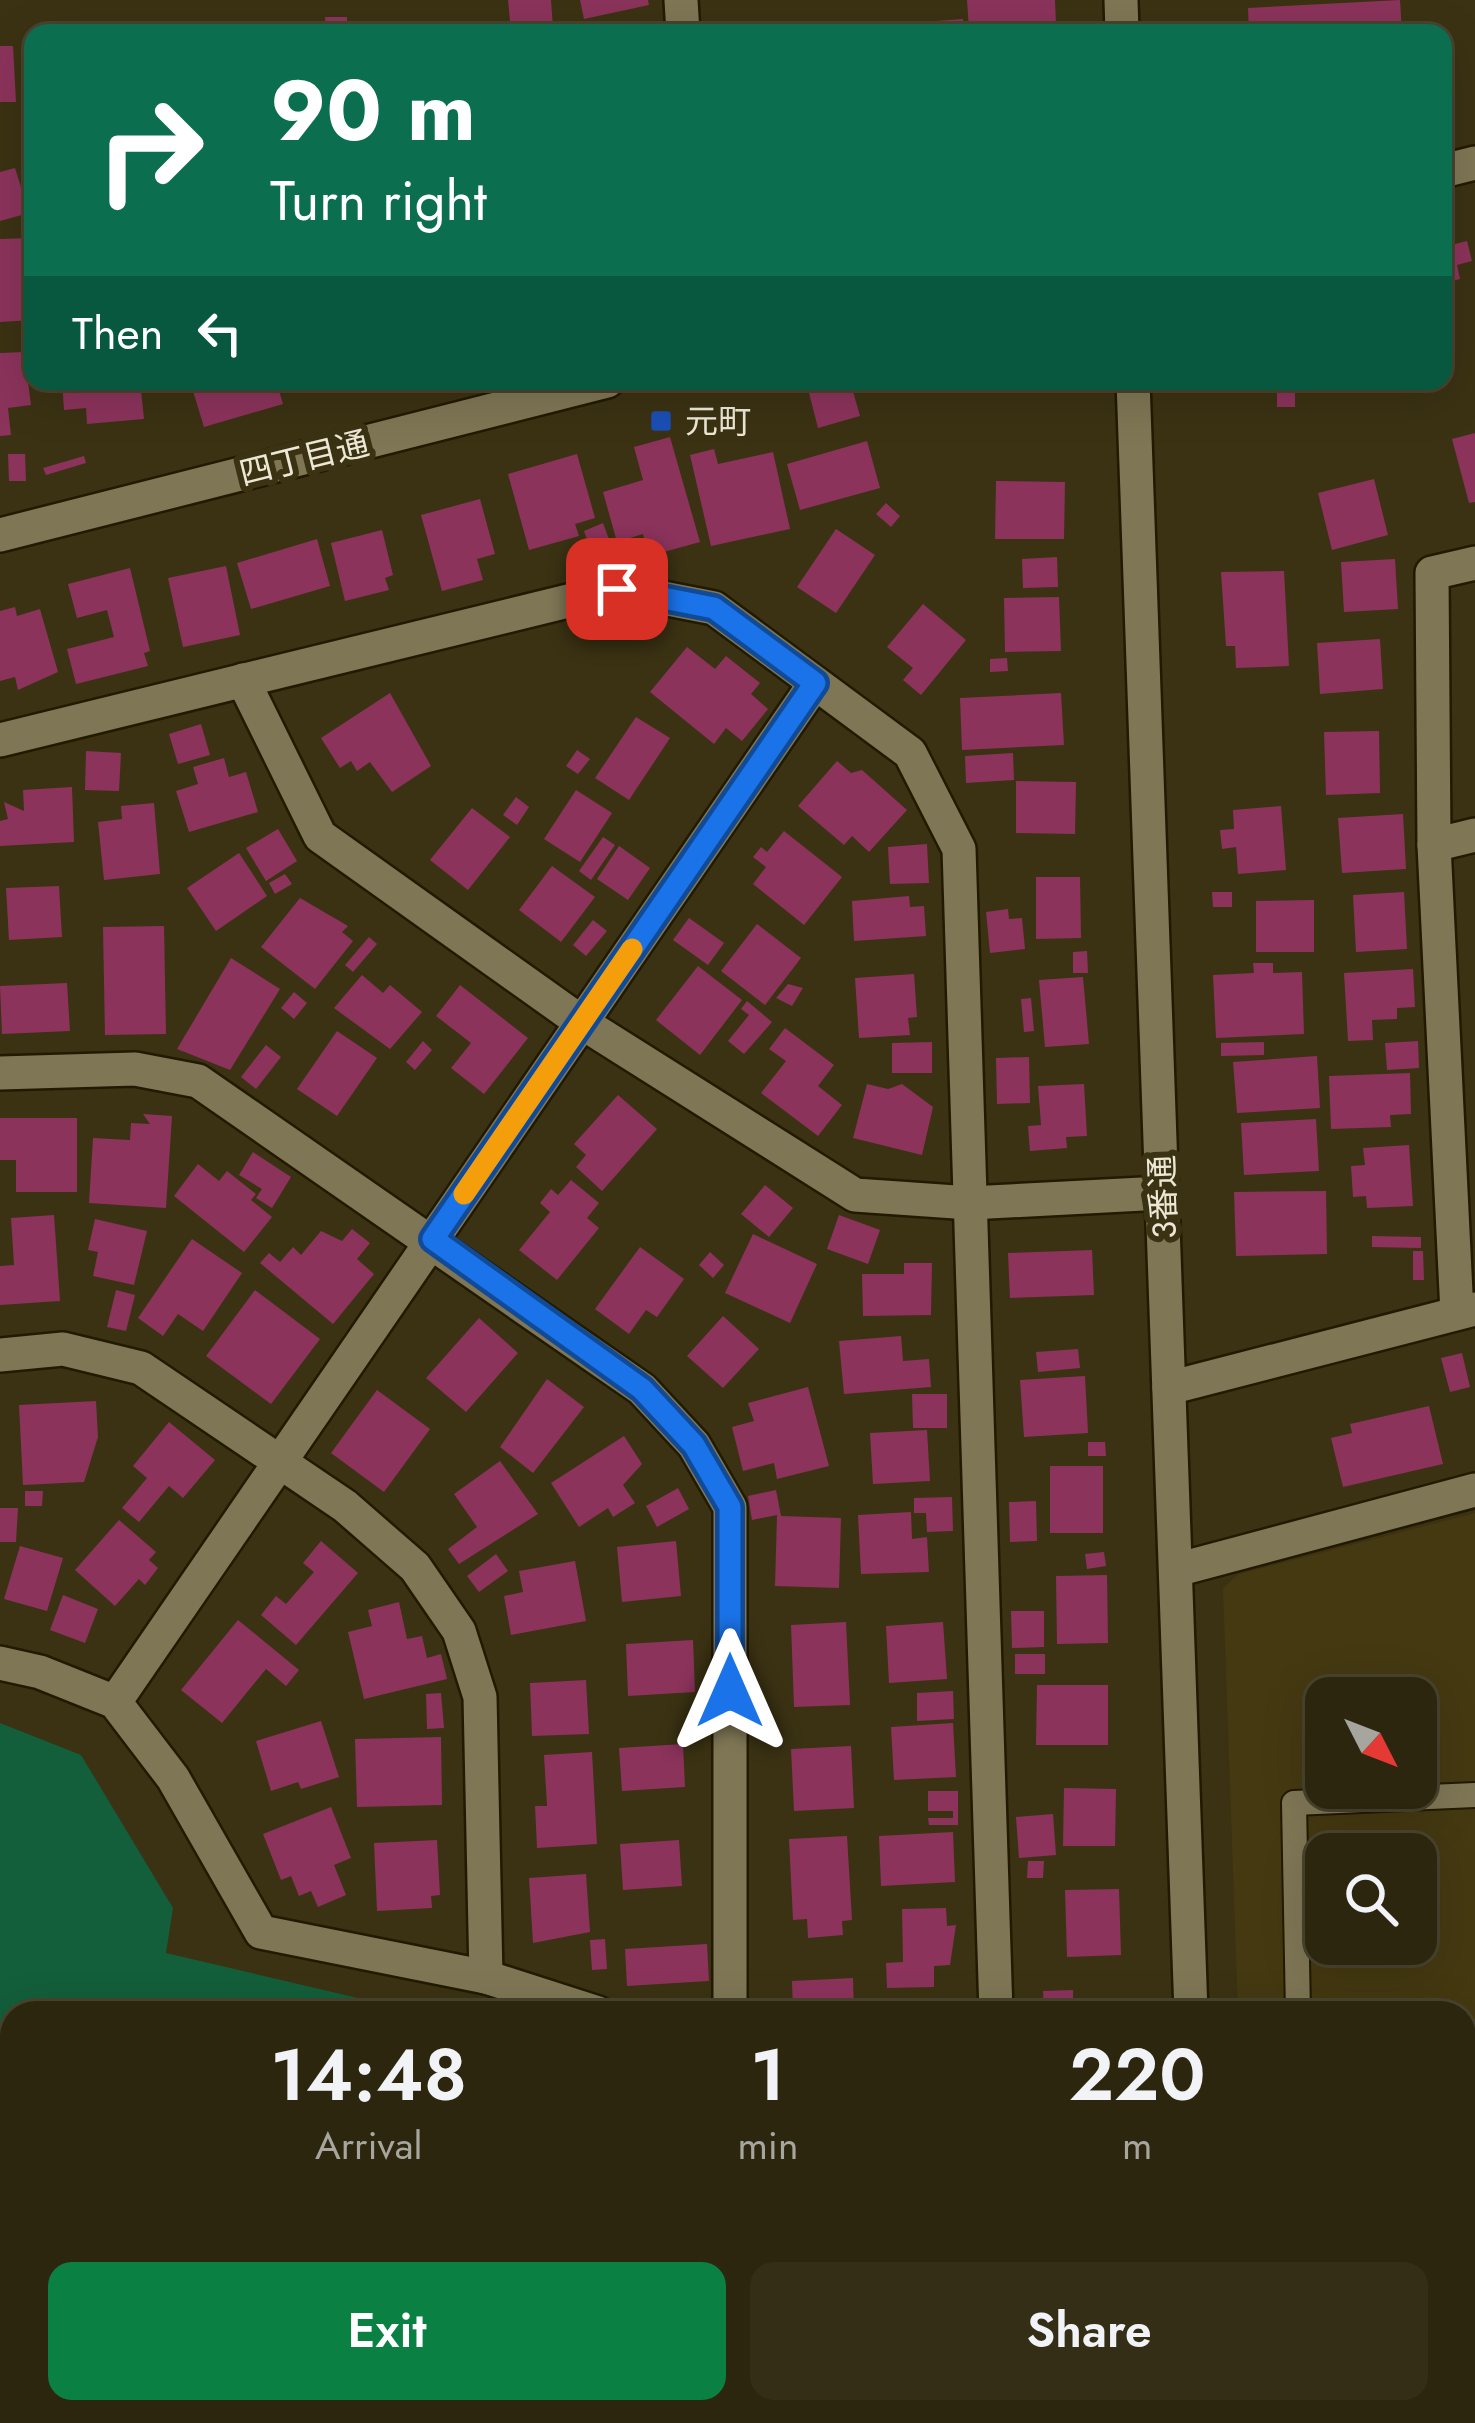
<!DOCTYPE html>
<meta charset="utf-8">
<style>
body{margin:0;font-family:Jost,"Noto Sans JP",sans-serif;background:#342e17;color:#f1f3f6;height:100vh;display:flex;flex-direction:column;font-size:45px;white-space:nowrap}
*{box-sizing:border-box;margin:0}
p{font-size:39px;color:#a6a59e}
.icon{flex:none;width:66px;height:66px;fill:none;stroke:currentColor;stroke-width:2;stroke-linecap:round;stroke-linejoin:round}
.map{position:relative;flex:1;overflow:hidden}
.sheet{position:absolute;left:0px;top:2001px;width:1476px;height:423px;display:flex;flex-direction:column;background:#2c260e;border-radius:36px 36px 0 0;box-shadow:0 12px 48px #0002,0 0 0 3px #48432e}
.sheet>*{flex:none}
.guide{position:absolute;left:24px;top:24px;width:1428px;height:366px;border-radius:24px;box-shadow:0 12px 48px #0002,0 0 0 3px #48432e;background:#0b6e4f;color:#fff;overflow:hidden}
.needle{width:78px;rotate:132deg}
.buttons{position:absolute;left:1305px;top:1677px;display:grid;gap:24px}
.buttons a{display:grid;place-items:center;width:132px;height:132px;border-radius:24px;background:#2c260e;box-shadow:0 12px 48px #0002,0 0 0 3px #48432e;font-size:60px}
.pin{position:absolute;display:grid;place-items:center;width:102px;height:102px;color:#fff;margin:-51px;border-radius:24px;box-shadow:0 6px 18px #0006}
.me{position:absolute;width:132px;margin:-66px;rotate:0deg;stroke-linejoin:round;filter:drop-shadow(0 0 9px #0008)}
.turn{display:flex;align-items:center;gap:42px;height:252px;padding:0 48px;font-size:54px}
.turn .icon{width:156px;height:156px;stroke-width:2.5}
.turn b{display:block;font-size:84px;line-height:102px}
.then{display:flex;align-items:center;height:114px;padding:0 48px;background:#0003;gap:24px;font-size:45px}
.eta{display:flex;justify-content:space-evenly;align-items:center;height:204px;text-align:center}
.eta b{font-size:72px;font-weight:600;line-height:84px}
.button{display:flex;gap:24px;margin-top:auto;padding:24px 48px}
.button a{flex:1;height:138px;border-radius:24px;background:#0b8043;color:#fff;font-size:48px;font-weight:600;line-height:138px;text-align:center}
.button a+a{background:#342e17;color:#f1f3f6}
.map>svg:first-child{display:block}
</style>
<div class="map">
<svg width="1475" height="2423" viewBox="0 0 1475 2423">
<rect width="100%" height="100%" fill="#3b3213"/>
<path fill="#443911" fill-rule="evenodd" d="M1475 1513V2423H1251L1248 2412H1464V2013H1238L1223 1588 1239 1574ZM1326 1698H1416V1788H1326ZM1326 1854H1416V1944H1326Z"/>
<polygon fill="#135e3b" points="0,1723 81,1755 173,1908 166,1953 422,2013 12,2013 12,2412 1121,2412 1122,2423 0,2423"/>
<g fill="#8b335b">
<polygon points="508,0 551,0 553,28 511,31"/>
<polygon points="580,0 648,0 649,5 584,19"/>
<polygon points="967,0 1055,0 1056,24 969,30"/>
<polygon points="1400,0 1402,33 1249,33 1248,8"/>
<polygon points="325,17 347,17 347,33 326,33"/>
<polygon points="963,19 965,33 923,33 922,22"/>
<polygon points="467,25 467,33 416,33 415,30"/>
<polygon points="0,46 13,46 16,102 0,102"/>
<polygon points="15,168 29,213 0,221 0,172"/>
<polygon points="33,238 33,320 0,322 0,239"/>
<polygon points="1467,241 1472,261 1457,265 1460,279 1447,282 1443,247"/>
<polygon points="24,352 31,405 8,408 11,435 0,436 0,353"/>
<polygon points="62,381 140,381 144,419 87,424 86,408 64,410"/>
<polygon points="228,381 276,381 283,404 204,427 193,391"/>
<polygon points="835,381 850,381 860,416 818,428 808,389"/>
<rect x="1277" y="381" width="18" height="26"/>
<polygon points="1475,433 1475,502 1469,503 1452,439"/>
<polygon points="670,437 700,542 649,556 643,534 617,542 603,492 643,480 634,447"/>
<polygon points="867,441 880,488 800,510 787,464"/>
<polygon points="714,449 718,464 773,452 790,529 711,546 690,455"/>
<polygon points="8,454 25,454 26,481 9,481"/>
<polygon points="577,454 595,518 575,524 579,536 529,550 508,474"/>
<polygon points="84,456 86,463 46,475 43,468"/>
<polygon points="1374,479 1388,535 1332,550 1318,493"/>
<polygon points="996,481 1065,482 1064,539 995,539"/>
<polygon points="480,499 495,554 477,559 483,580 442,591 421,515"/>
<polygon points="886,503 900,516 891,527 876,514"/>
<polygon points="603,523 614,553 595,561 584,531"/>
<polygon points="836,529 875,555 836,613 797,587"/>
<polygon points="382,530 393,575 385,578 389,590 345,601 331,543"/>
<polygon points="317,539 330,586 251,609 237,563"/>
<polygon points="1057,557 1058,587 1023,588 1022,559"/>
<polygon points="1395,559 1398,609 1344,612 1341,562"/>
<polygon points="226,566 240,635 183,647 168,578"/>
<polygon points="130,568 150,651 144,653 148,666 76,684 67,649 114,637 107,610 77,618 68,584"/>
<polygon points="1284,571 1289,666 1236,668 1235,646 1226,646 1221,572"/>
<polygon points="1059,597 1061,651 1005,652 1004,598"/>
<polygon points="923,604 966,640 921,695 903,680 913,668 887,647"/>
<polygon points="15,607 17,616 40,609 58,672 18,690 15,677 0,681 0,611"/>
<polygon points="1380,639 1383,689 1320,694 1317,643"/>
<polygon points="687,647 715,669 726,656 760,683 751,694 768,709 742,741 726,728 714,744 650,692"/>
<polygon points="1007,658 1008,671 990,672 990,659"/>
<polygon points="390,693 431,766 392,792 370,762 357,771 351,761 340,768 321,738"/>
<polygon points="1061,693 1064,745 962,750 960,698"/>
<polygon points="636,717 670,738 629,800 595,778"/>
<polygon points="201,724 210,755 178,764 169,734"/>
<polygon points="1379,731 1380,793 1326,795 1324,732"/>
<polygon points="577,750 590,759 578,774 566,766"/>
<polygon points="86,751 121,753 119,791 85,790"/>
<polygon points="1013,753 1014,780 966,783 965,756"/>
<polygon points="224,758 229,777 246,772 258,812 189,832 176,791 198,784 193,767"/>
<polygon points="837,761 851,773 862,770 907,810 869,852 852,836 844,845 798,806"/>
<polygon points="1016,781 1076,782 1075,834 1016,833"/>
<polygon points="72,787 74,842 0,846 0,821 8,819 4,802 24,811 23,790"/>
<polygon points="576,790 612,813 580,862 544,839"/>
<polygon points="516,797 529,807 517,825 503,815"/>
<polygon points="154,803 160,874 104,880 98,822 122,819 121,806"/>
<polygon points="1281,806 1286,870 1238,874 1236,847 1222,849 1220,830 1234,829 1233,810"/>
<polygon points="472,808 510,837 468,890 430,860"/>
<polygon points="1403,814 1406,869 1342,873 1338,818"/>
<polygon points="278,829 297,861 266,881 246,848"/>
<polygon points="784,831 842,877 804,925 753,884 766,867 753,857 761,847 767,852"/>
<polygon points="603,837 615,845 591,880 579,871"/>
<polygon points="927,844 929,883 890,884 888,847"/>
<polygon points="619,846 650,868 628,900 597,879"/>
<polygon points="239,853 267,896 216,931 187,888"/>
<polygon points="552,866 595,897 561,942 519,910"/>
<polygon points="285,874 292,884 275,894 269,883"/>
<polygon points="1036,877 1080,877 1081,938 1036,939"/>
<polygon points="59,886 62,937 9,940 6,888"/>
<polygon points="1212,892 1232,892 1232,907 1213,907"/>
<polygon points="1404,892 1407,949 1356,952 1353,895"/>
<polygon points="909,896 910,907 924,906 926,936 854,941 852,901"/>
<polygon points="300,898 348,926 342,932 353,941 315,989 261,947"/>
<polygon points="1314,900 1314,952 1256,952 1256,901"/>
<polygon points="1008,909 1009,919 1022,918 1025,949 990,953 986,912"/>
<polygon points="689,918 724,943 708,965 673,940"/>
<polygon points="593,920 607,931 586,956 573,945"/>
<polygon points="757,924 801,958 765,1005 721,971"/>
<polygon points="164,926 166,1034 105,1035 103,927"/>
<polygon points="369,937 377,944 353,972 345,965"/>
<polygon points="1087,951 1088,973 1073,973 1073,952"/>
<polygon points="231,958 280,989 230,1070 177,1049"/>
<polygon points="1253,963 1273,963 1273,973 1302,972 1304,1034 1216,1038 1213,975 1254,973"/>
<polygon points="698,966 742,1000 700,1055 656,1020"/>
<polygon points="1413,969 1415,1007 1397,1008 1397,1019 1372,1020 1373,1040 1348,1041 1344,973"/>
<polygon points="914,974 917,1017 908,1018 910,1035 859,1038 855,978"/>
<polygon points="362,975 383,993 390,985 422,1012 390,1049 334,1008"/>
<polygon points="1083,977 1089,1044 1045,1047 1039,980"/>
<polygon points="67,983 70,1031 2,1034 0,986"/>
<polygon points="788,984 803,988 792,1006 776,998"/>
<polygon points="460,985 528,1038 484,1094 451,1068 471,1043 436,1016"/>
<polygon points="294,992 307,1003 294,1019 281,1008"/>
<polygon points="1031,998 1034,1031 1024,1032 1021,999"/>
<polygon points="747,1001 772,1022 744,1054 728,1041 749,1015 741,1009"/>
<polygon points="785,1028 834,1065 818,1086 842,1105 818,1136 761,1093 786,1061 769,1049"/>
<polygon points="337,1031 377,1058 337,1116 297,1089"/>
<polygon points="423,1041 432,1050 415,1070 406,1062"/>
<polygon points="1418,1041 1419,1068 1387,1070 1385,1043"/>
<polygon points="932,1042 932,1073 892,1073 892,1043"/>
<polygon points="1264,1042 1264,1055 1221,1056 1221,1043"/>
<polygon points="266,1045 281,1057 256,1089 241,1077"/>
<polygon points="1317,1056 1320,1108 1237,1113 1233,1062"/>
<polygon points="1029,1057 1030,1103 997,1104 996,1058"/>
<polygon points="1410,1073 1411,1114 1390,1115 1391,1127 1331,1129 1329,1076"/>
<polygon points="867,1084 888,1089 902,1084 933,1107 922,1155 853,1138"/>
<polygon points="1084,1084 1087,1136 1066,1137 1067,1148 1030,1151 1028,1126 1041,1125 1038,1086"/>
<polygon points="618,1095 657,1129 602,1191 576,1167 586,1155 574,1144"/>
<polygon points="143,1114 172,1116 166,1208 89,1203 93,1138 130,1140 131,1123 150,1124"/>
<polygon points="0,1118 77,1118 77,1192 16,1192 16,1160 0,1160"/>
<polygon points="1316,1119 1319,1171 1244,1175 1241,1123"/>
<polygon points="1409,1145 1413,1206 1367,1208 1366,1196 1353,1197 1351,1166 1365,1165 1363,1148"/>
<polygon points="253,1152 291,1177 272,1208 256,1198 262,1189 239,1175"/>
<polygon points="198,1164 219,1181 227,1171 256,1194 251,1200 272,1217 244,1252 174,1196"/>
<polygon points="571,1180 599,1203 587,1218 599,1228 557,1280 519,1250 550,1212 540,1203 551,1189 558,1195"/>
<polygon points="765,1185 793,1208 769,1237 741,1214"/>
<polygon points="1326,1191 1327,1254 1236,1256 1234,1192"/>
<polygon points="54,1215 60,1301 0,1305 0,1266 14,1265 11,1218"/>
<polygon points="839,1215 880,1230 868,1264 827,1249"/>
<polygon points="95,1219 147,1231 134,1285 93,1276 98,1252 88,1250"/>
<polygon points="352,1229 370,1243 357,1259 374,1274 333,1324 260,1263 269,1253 280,1262 293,1247 301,1255 321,1231 342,1241"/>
<polygon points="753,1234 817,1264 790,1323 725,1293"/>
<polygon points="1372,1236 1421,1237 1421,1248 1372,1247"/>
<polygon points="192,1239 242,1273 203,1331 178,1314 163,1336 138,1318"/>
<polygon points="640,1247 684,1279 657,1317 646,1310 629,1334 595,1309"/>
<polygon points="1092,1250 1094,1295 1010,1298 1008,1253"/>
<polygon points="1413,1251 1423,1251 1424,1280 1413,1280"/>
<polygon points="710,1252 724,1265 713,1278 699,1265"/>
<polygon points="904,1263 932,1263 931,1315 863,1316 862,1274 904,1274"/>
<polygon points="116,1290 135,1295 126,1331 107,1327"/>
<polygon points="255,1290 320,1339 271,1404 206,1356"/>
<polygon points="723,1316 759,1349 723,1388 687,1356"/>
<polygon points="479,1318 518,1353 466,1412 426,1378"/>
<polygon points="901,1336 903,1361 929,1359 931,1387 844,1394 839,1341"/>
<polygon points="1078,1349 1080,1368 1038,1372 1036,1352"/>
<polygon points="1462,1353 1470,1387 1450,1392 1441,1358"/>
<polygon points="1085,1376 1088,1433 1024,1437 1020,1380"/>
<polygon points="547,1379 584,1407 533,1473 500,1447"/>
<polygon points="808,1387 829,1466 777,1479 774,1463 743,1471 732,1427 754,1421 748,1403"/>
<polygon points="377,1390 430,1429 384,1492 331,1453"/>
<polygon points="912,1394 947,1394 947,1428 913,1428"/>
<polygon points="96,1401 98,1437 84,1482 23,1485 19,1405"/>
<polygon points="1429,1406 1443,1464 1343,1487 1331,1438 1352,1433 1350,1424"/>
<polygon points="169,1422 215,1460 183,1498 169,1486 139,1522 122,1508 147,1478 133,1466"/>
<polygon points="927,1430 930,1481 873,1484 870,1433"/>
<polygon points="624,1436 642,1464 623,1485 635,1503 613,1517 608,1508 579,1527 551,1483"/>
<polygon points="1088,1442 1105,1442 1106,1456 1088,1456"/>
<polygon points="500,1461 538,1514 459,1564 448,1549 477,1527 454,1494"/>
<rect x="1050" y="1466" width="53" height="67"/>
<polygon points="678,1488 689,1509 657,1527 646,1506"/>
<polygon points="776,1490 781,1516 841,1518 839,1588 775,1586 777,1515 752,1520 748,1496"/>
<polygon points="25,1491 43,1491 42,1506 25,1506"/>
<polygon points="952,1497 953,1531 927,1532 926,1513 914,1513 914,1498"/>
<polygon points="1036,1501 1037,1541 1010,1542 1009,1502"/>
<polygon points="0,1508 18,1508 16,1542 0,1542"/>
<polygon points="911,1512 912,1539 927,1537 929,1572 861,1574 858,1515"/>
<polygon points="119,1520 156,1552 149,1560 158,1568 145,1585 139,1579 115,1606 75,1570"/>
<polygon points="321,1541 358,1573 296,1645 261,1615 276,1596 286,1604 314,1572 303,1563"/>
<polygon points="676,1541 681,1596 622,1602 617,1547"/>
<polygon points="20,1546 63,1558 47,1611 4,1599"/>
<polygon points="1104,1552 1106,1566 1087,1569 1085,1554"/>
<polygon points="496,1554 508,1571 479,1592 467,1576"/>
<polygon points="575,1561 586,1621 511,1635 504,1596 523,1592 519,1571"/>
<polygon points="1107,1575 1108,1643 1057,1644 1056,1576"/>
<polygon points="63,1595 98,1609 85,1643 50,1630"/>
<polygon points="399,1602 407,1639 422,1636 427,1658 441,1654 447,1679 364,1699 348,1632 372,1626 368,1610"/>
<polygon points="1011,1611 1044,1611 1044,1647 1012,1648"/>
<polygon points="238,1620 299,1670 286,1686 266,1669 222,1723 181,1690"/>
<polygon points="846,1622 850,1705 794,1707 791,1625"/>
<polygon points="943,1622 947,1679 889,1683 886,1626"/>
<polygon points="693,1640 695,1692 628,1696 626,1644"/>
<rect x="1015" y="1654" width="30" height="20"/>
<polygon points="586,1680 589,1734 532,1736 530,1683"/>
<polygon points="1037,1685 1108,1685 1108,1745 1036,1745"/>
<polygon points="953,1691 954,1719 917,1721 917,1693"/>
<polygon points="441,1693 444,1728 427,1729 426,1694"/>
<polygon points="321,1721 339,1777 301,1789 298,1782 271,1791 256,1741"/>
<polygon points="953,1723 956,1777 894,1780 891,1727"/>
<polygon points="441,1737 442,1805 357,1807 355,1739"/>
<polygon points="683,1744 685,1787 622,1791 619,1748"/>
<polygon points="851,1746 854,1808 794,1811 791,1749"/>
<polygon points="592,1752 597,1844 537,1848 535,1806 547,1806 544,1755"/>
<polygon points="1064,1788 1116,1789 1115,1846 1063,1846"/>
<polygon points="928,1791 958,1791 958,1825 929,1825 928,1818 953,1818 953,1811 928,1811"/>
<polygon points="331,1807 351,1858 334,1865 346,1895 318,1907 311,1891 299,1896 291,1876 281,1880 263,1834"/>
<polygon points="1053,1814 1056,1855 1019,1858 1016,1817"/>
<polygon points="953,1832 955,1882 881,1886 879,1836"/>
<polygon points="847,1836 852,1920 842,1921 843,1935 808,1938 807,1919 793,1920 789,1839"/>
<polygon points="437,1840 440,1895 431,1896 432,1908 377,1911 374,1843"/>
<polygon points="679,1840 682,1886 623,1890 620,1844"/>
<polygon points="1028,1861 1044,1861 1043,1878 1027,1878"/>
<polygon points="586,1874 590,1932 533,1943 529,1878"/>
<polygon points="1119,1889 1121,1955 1067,1957 1065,1890"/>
<polygon points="946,1908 947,1926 956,1925 950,1965 934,1966 934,1987 887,1988 886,1963 903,1962 902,1909"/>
<polygon points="605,1939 607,1969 592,1970 590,1940"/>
<polygon points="707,1944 709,1981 627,1986 625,1949"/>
<polygon points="853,1978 854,2013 793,2013 792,1981"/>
<polygon points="1073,1990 1073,2013 1044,2013 1043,1991"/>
</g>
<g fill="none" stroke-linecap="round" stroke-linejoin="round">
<defs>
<g id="service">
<polyline points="1298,2013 1294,1803 1475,1795"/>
<polyline points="1464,2097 1475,2098"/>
</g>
<g id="minor">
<polyline points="681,0 683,33"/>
<polyline points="243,680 320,836 581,1022 855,1195 970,1203 1162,1193"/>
<polyline points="0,740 617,589 714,608 910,753 959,849 996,2013"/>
<polyline points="1434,845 1475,835"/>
<polyline points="0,1073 135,1069 198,1081 642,1389 694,1445 730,1507 730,2013"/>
<polyline points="1457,1313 1434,845 1432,573 1475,563"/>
<polyline points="0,1355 63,1349 141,1368 345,1506 415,1567 459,1631 480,1697 486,1977"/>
<polyline points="1169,1388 1475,1309"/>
<polyline points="1176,1570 1475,1490"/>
<polyline points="0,1663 40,1672 115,1702 173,1778 261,1932 486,1977 598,2013"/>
<polyline points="115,1702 815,683"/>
</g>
<g id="tertiary">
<polyline points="1121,0 1122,33"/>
<polyline points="1443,171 1475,163"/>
<polyline points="1133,381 1191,2013"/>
<polyline points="0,535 607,381"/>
<polyline points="1207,2412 1207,2423"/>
</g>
</defs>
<use href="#service" stroke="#221a00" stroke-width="28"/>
<use href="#minor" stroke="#221a00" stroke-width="38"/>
<use href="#tertiary" stroke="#221a00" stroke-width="38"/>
<use href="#service" stroke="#7f7655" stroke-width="24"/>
<use href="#minor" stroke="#7f7655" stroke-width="33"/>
<use href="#tertiary" stroke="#7f7655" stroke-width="33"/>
</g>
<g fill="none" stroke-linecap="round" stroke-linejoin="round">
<defs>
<polyline id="route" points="617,589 714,608 815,683 433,1239 642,1389 694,1445 730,1507 730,1691"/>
</defs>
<use href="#route" stroke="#114b97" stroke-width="30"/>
<use href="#route" stroke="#1a73e8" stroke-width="21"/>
<polyline stroke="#f59e0b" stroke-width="21" points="464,1194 632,949"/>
</g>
<rect fill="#1a4fb4" stroke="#3b3213" stroke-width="4.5" x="649" y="409" width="24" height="24" rx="6"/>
<g text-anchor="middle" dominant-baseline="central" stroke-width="12" stroke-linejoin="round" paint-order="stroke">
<g font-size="33" fill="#ede8d6" stroke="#3b3213" text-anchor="start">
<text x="685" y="421">元町</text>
</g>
<g font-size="33" fill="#ede8d6" stroke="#3b3213">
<text transform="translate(304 458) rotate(-14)">四丁目通</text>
<text transform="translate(1163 1197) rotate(-92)">3番通</text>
</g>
</g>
</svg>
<div class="buttons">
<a><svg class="needle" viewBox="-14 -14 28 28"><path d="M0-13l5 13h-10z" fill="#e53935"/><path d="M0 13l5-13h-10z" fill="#a6a59e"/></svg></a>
<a><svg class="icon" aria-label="search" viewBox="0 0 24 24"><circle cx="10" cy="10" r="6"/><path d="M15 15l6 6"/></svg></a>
</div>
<div class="pin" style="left:617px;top:589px;background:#d93025"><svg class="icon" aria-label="arrive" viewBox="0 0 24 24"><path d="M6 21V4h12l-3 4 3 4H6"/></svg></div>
<svg class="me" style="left:730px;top:1691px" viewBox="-20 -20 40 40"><path d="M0-17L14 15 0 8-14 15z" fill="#1a73e8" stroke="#fff" stroke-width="4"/></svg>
<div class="guide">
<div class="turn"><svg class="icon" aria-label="right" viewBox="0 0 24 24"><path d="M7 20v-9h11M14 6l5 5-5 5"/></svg><div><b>90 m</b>Turn right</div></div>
<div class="then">Then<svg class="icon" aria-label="left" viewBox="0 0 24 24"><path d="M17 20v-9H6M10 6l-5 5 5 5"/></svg></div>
</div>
<section class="sheet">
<div class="eta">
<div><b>14:48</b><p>Arrival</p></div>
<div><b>1</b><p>min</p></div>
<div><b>220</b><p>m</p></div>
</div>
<div class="button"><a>Exit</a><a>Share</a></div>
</section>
</div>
